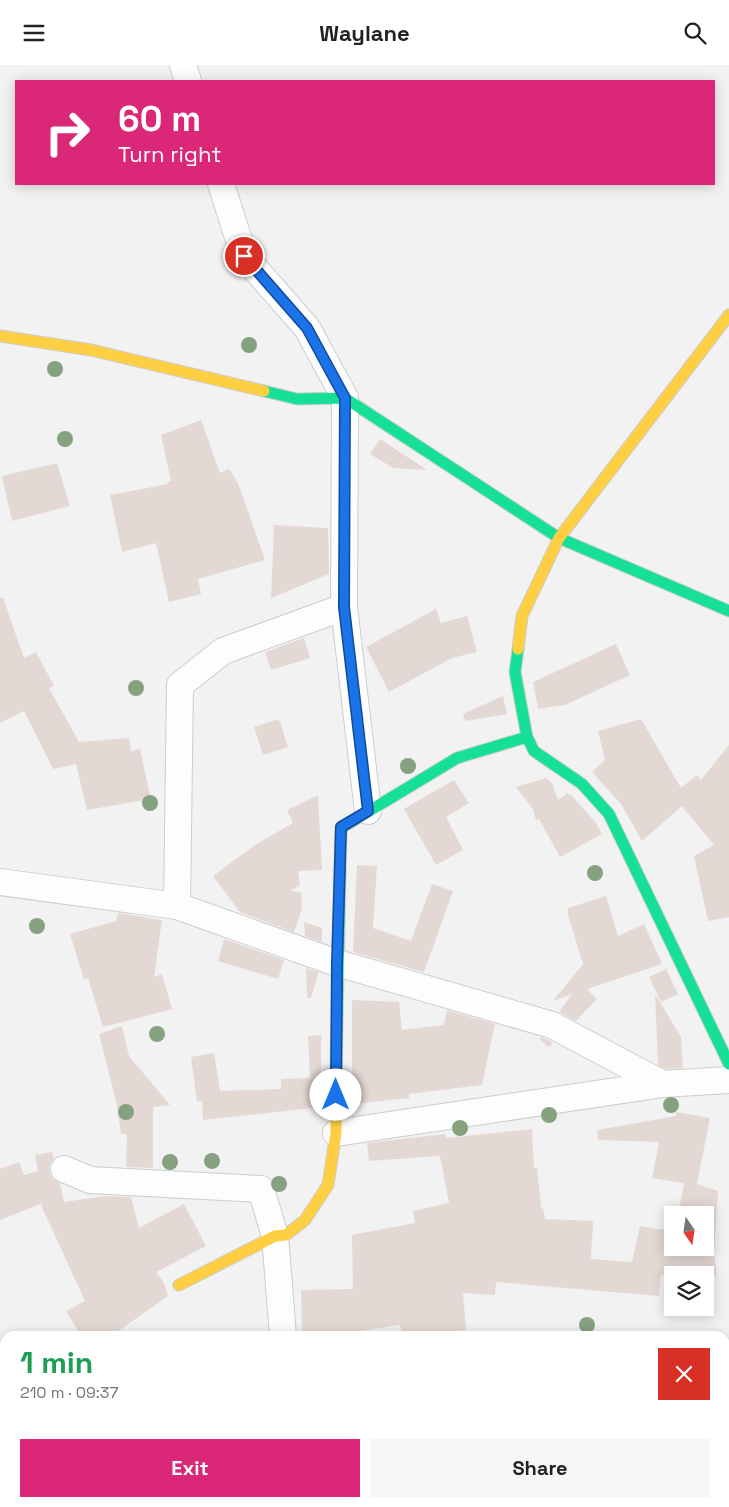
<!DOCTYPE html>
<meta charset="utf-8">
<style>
body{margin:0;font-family:"Space Grotesk",sans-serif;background:#f6f6f6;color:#222;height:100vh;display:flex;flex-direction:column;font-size:19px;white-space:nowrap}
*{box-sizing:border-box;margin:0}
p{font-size:16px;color:#767676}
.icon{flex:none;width:28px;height:28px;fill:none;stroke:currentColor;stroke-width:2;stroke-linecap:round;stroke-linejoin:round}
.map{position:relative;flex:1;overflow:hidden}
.sheet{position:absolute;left:0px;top:1266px;width:730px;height:176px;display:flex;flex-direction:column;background:#fff;border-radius:15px 15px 0 0;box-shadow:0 2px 12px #0003}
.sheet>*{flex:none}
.hud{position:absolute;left:15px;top:15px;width:700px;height:105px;border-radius:0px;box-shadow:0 2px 12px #0003;background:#db2777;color:#fff;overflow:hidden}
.needle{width:32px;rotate:167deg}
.fabs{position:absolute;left:664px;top:1141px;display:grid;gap:10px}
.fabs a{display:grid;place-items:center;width:50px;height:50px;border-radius:0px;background:#fff;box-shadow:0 2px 12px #0003;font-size:25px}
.pin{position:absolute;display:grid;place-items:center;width:42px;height:42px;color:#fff;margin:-21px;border:2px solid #fff;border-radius:50%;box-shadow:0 1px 5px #0007}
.me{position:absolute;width:55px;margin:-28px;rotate:0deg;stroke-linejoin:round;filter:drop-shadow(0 0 4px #0008)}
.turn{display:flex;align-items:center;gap:18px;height:105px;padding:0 20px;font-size:22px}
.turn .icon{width:65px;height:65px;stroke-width:2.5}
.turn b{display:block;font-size:35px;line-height:42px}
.round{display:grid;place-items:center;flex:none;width:52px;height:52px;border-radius:0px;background:#f6f6f6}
.head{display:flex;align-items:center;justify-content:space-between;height:85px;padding:0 20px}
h1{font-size:30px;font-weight:700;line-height:38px;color:#1e9e55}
.primary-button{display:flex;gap:10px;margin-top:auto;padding:10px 20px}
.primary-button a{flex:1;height:58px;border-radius:0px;background:#db2777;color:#fff;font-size:20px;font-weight:700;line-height:58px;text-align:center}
.primary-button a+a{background:#f6f6f6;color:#222}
header{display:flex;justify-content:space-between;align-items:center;height:65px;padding:0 20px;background:#fff;font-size:22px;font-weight:700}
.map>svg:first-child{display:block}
</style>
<header><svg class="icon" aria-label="menu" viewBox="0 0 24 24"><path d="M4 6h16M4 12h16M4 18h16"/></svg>Waylane<svg class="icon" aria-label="search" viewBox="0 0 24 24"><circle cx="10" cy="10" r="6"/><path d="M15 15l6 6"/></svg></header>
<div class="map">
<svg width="729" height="1442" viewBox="0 0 729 1442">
<rect width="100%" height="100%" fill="#f2f2f2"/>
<g fill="#e4d8d4">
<polygon points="201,355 220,408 229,404 238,418 265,495 198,514 201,529 169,537 156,478 122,487 110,430 168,419 168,417 171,416 161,370"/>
<polygon points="380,374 427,405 393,403 370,389"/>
<polygon points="57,398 70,441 12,456 2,411"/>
<polygon points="274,460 328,463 329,509 271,533"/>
<polygon points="0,533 3,533 24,593 36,587 54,621 49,623 79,677 129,673 131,686 140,684 151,734 87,745 76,699 53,704 24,646 0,658"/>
<polygon points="436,544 441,558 467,551 477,587 452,593 389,627 366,582"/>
<polygon points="304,573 310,593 271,605 265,587"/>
<polygon points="616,579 630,610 565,640 538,644 533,617"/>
<polygon points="503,631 507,649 465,656 463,649"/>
<polygon points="279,654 288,682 263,690 254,662"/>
<polygon points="641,654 681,723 697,710 701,715 729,680 729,852 708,856 694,791 714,780 682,741 642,776 621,739 592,707 605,695 598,666"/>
<polygon points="546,713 552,718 558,735 567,728 572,731 596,758 602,769 560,792 539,754 536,755 533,744 516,722"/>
<polygon points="454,715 469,738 446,752 463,785 436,800 404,744"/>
<polygon points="318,730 322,805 298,806 300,820 290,826 301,827 302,843 294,867 240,847 213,811 255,780 293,758 287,745"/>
<polygon points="357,800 377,801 373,863 411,876 432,819 453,826 424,907 353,887"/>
<polygon points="606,831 618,871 644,859 662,899 587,924 597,934 576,956 559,947 572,929 553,936 583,899 568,850 568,843"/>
<polygon points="118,848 162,855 154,912 162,909 172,944 103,962 88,913 84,914 70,869 116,856"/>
<polygon points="304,857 322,863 322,877 305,871"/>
<polygon points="224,874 284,895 278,914 218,896"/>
<polygon points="306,903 319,907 311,933 307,933"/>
<polygon points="666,904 678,929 661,937 649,912"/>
<polygon points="655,929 681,972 683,1003 666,1004 658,1000"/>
<polygon points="352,935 399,937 402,965 444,960 447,945 495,959 482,1020 409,1029 409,1033 352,1039"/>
<polygon points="122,961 129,991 170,1040 153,1042 153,1103 126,1102 127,1069 121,1069 117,1040 99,969"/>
<polygon points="321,970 321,1042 203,1055 202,1036 197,1036 191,992 214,988 220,1026 281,1024 281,1014 310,1013 308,971"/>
<polygon points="541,972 546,974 553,978 549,982 539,974"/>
<polygon points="676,1047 710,1053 697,1119 718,1126 714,1187 717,1210 661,1210 659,1231 496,1217 495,1230 463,1228 466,1265 402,1271 400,1260 346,1268 346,1271 302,1271 301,1225 353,1224 352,1170 415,1158 413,1146 449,1138 440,1091 369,1096 367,1078 445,1069 446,1073 532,1064 534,1103 537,1102 541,1143 543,1143 545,1154 593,1156 591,1194 632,1197 640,1161 672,1166 672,1182 705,1182 705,1150 678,1150 684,1118 652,1113 659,1077 598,1075 597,1065 676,1051"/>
<polygon points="52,1087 54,1093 50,1099 49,1106 52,1113 60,1118 64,1137 105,1131 131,1132 139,1163 184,1139 206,1181 156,1207 164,1218 168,1231 111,1271 81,1271 66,1246 85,1236 41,1140 43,1138 0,1155 0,1104 19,1097 24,1110 38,1106 35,1090"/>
</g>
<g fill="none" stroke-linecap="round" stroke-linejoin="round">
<defs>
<g id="street">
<polyline points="183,0 188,16"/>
<polyline points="221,119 244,191 307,263 345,333 344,542 368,746"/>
<polyline points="0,817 177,841 337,898 552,960 663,1019"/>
<polyline points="177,841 180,620 223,586 344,542"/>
<polyline points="336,1068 663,1019 729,1015"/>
<polyline points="64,1104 90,1115 261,1124 275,1171 283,1271"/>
<polyline points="725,1357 729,1357"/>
<polyline points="294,1438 294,1442"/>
</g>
<g id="fast">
<polyline points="264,326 297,334 345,333 559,473 729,546"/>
<polyline points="518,584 515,607 527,672 534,686 582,719 609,749 729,999"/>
<polyline points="336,1008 341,763 457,693 527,672"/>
<polyline points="0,1376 5,1383"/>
<polyline points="0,1430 5,1436"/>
</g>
<g id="slow">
<polyline points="0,271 91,285 264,326"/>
<polyline points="518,584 522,551 559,473 729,250"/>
<polyline points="179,1220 275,1171 286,1170 305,1155 328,1120 336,1068 336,1008"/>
<polyline points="48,1438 51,1442"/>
</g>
</defs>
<use href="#street" stroke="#cccdcd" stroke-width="28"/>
<use href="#fast" stroke="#cccdcd" stroke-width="13"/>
<use href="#slow" stroke="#cccdcd" stroke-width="13"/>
<use href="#street" stroke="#fdfdfd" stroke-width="26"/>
<use href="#fast" stroke="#16e098" stroke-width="11"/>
<use href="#slow" stroke="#ffcf43" stroke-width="11"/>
</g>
<g fill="#85a180">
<circle cx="249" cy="280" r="8"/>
<circle cx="55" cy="304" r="8"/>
<circle cx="65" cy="374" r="8"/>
<circle cx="136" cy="623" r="8"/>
<circle cx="408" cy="701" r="8"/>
<circle cx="150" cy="738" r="8"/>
<circle cx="595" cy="808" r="8"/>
<circle cx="37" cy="861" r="8"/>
<circle cx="157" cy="969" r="8"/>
<circle cx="671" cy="1040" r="8"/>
<circle cx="126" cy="1047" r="8"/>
<circle cx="549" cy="1050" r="8"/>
<circle cx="460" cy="1063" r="8"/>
<circle cx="212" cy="1096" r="8"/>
<circle cx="170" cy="1097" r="8"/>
<circle cx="279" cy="1119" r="8"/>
<circle cx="587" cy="1260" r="8"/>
</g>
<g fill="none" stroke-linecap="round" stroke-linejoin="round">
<defs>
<polyline id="route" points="244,191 307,263 345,333 344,542 368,746 341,762 337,898 336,1030"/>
</defs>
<use href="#route" stroke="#114b97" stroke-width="12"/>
<use href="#route" stroke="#1a73e8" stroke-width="9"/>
</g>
</svg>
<div class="fabs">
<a><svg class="needle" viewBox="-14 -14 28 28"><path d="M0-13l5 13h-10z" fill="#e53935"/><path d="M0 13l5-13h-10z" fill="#767676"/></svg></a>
<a><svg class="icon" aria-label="layers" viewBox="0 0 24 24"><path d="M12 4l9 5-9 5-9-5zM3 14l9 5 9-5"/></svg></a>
</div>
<div class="pin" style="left:244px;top:191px;background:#d93025"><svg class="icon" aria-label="arrive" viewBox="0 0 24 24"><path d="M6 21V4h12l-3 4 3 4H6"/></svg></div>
<svg class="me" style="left:336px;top:1030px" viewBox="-20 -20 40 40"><circle r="19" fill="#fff"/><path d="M0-13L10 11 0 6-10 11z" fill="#1a73e8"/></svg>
<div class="hud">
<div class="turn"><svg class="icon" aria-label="right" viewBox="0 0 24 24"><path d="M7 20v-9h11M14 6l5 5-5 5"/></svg><div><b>60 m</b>Turn right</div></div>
</div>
<section class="sheet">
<div class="head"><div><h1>1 min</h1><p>210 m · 09:37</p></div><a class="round" style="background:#d93025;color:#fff"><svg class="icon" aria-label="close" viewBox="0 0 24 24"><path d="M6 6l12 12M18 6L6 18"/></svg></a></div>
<div class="primary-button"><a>Exit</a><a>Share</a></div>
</section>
</div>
